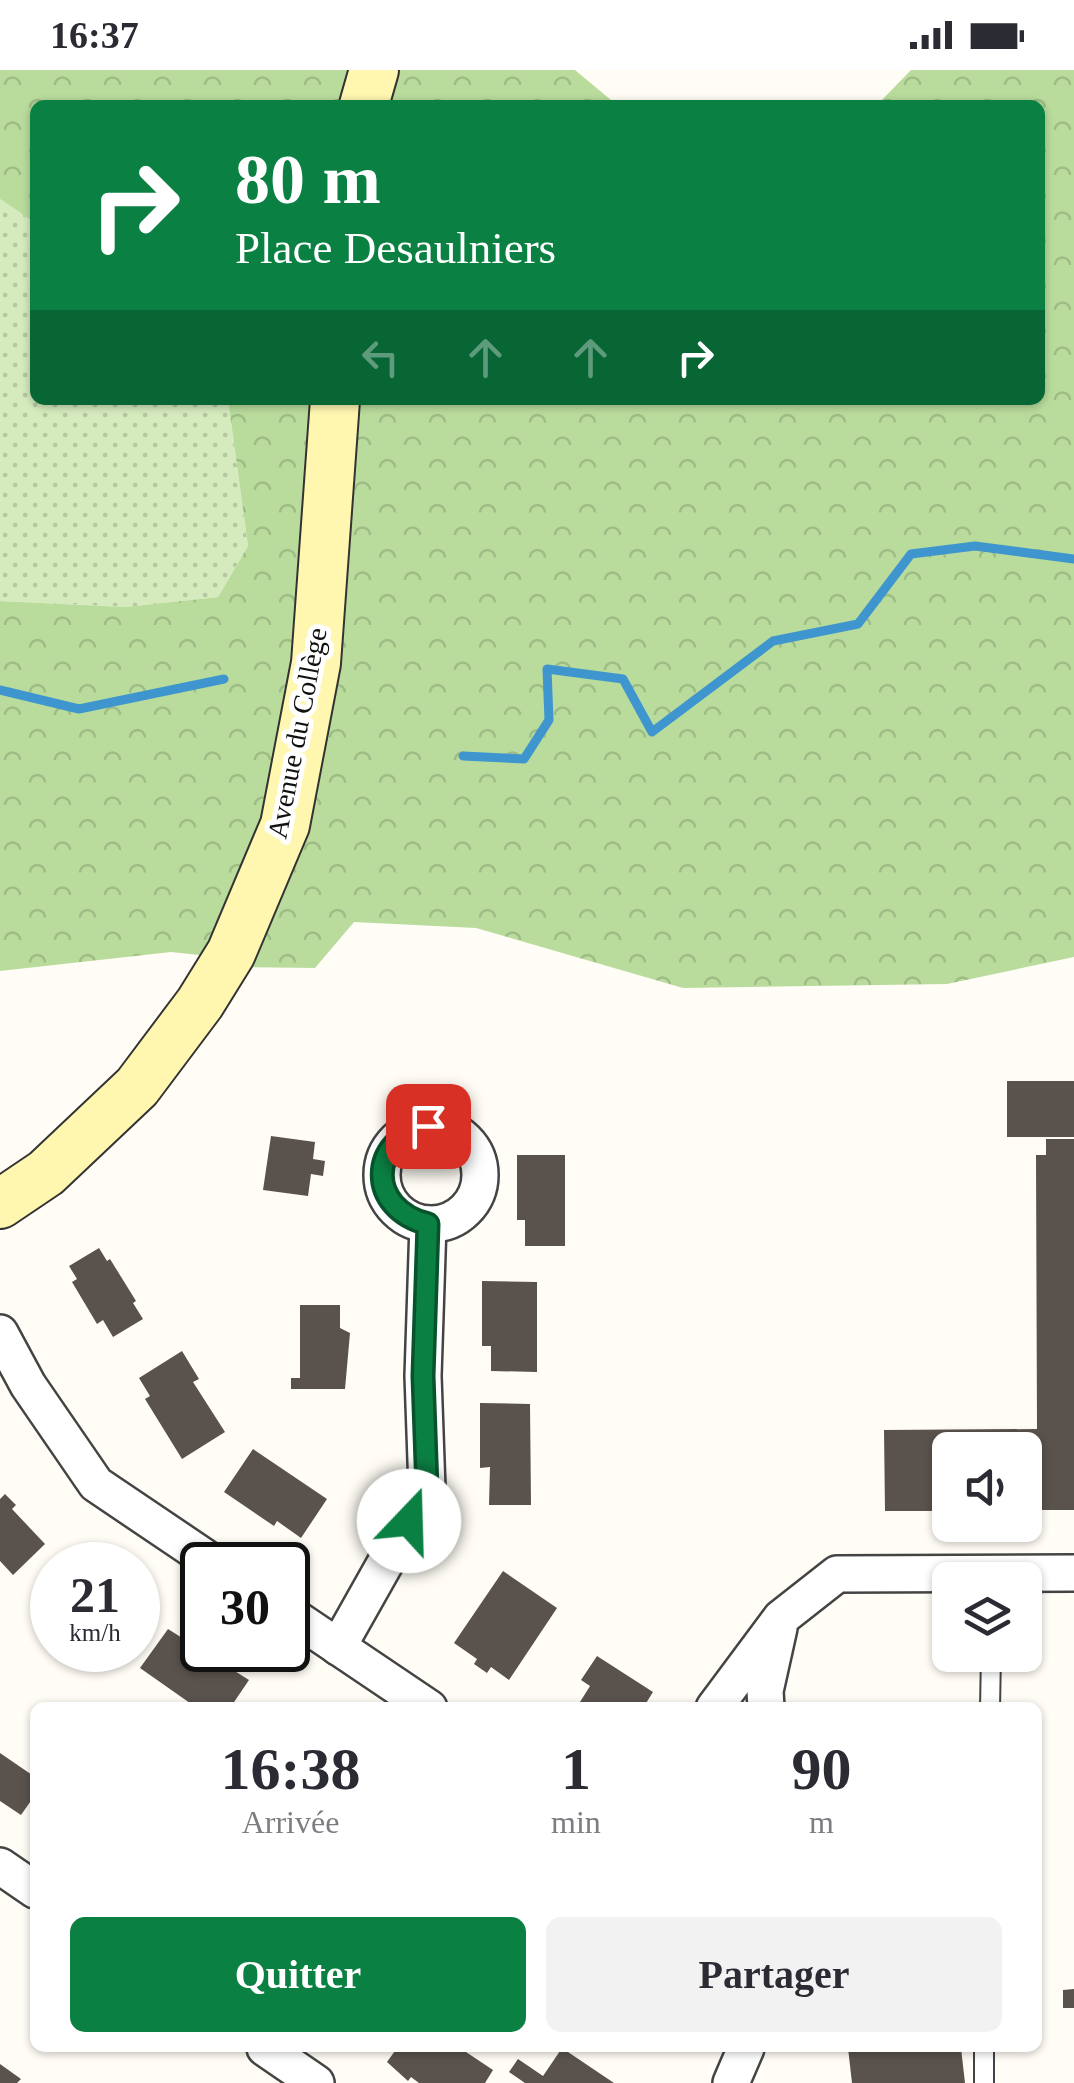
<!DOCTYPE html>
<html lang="fr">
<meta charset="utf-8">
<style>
body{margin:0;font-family:Georgia,serif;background:#f2f2f3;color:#2b2b33;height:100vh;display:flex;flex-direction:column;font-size:38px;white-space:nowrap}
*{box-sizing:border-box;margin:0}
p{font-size:32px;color:#7c7c81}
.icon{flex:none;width:55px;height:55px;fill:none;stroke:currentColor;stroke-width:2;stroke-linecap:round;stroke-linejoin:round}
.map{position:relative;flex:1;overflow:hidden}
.sheet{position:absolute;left:30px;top:1632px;width:1012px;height:350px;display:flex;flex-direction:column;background:#fff;border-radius:15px;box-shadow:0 2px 8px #0004}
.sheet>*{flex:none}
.top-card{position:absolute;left:30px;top:30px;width:1015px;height:305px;border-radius:15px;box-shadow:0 2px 8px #0004;background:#0b8043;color:#fff;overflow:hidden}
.controls{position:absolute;left:932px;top:1362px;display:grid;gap:20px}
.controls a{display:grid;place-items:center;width:110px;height:110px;border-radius:15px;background:#fff;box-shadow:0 2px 8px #0004;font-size:50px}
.speed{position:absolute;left:30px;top:1472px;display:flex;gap:20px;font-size:50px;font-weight:700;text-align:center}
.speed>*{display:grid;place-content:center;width:130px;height:130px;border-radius:50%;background:#fff;box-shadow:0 2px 8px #0004;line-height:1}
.speed small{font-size:25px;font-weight:400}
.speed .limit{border:5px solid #111;border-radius:15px;background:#fff;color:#111}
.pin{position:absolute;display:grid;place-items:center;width:85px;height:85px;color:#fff;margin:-42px;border-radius:20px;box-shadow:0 5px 15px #0006}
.me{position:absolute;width:110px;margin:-55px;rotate:21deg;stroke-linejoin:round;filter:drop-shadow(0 0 8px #0008)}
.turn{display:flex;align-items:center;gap:35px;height:210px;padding:0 40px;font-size:45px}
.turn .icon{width:130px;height:130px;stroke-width:2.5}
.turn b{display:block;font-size:70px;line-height:85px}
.lanes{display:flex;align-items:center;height:95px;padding:0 40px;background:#0003;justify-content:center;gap:50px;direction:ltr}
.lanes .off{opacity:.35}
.eta{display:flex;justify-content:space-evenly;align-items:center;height:170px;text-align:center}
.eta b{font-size:60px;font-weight:800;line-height:70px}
.primary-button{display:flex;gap:20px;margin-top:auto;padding:20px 40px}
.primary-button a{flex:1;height:115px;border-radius:15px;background:#0b8043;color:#fff;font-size:40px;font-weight:800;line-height:115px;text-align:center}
.primary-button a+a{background:#f2f2f3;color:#2b2b33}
.status{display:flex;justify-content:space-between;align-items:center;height:70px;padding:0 50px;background:#fff;direction:ltr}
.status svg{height:28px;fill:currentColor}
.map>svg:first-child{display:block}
</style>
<div class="status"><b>16:37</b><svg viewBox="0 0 49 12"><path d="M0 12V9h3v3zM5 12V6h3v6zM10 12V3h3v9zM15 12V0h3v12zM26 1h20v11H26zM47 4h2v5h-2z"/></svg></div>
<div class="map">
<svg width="1074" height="2013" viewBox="0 0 1074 2013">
<defs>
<pattern id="grass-dots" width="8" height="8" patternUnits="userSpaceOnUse" patternTransform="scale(2.5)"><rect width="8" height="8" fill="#d5ebbd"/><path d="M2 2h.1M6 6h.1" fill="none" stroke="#b6c8a1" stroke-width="1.8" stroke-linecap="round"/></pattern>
<pattern id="forest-crowns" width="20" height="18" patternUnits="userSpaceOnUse" patternTransform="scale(2.5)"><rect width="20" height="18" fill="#b9dc9c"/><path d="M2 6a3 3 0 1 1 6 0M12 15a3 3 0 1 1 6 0" fill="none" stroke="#9ebc85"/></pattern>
</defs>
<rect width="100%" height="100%" fill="#fffdf5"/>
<polygon fill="url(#grass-dots)" points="0,129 35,153 35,330 228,330 248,476 218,527 125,537 0,531"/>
<g fill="url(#forest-crowns)">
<polygon points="0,0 575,0 617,35 35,35 35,153 0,129"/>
<polygon points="911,0 1074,0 1074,887 947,914 683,918 476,858 354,852 315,898 223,897 199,885 171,882 0,901 0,531 125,537 218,527 248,476 228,330 1040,330 1040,35 877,35"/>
</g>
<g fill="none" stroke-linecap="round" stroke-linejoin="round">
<g stroke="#3f96cf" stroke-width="9">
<polyline points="0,620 79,639 224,609"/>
<polyline points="463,686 524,689 549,650 547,599 623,609 652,662 773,571 858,554 911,484 975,476 1074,489"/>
</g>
</g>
<g fill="#5a524d">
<rect x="1007" y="1011" width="67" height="56"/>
<polygon points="271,1066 315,1072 313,1089 325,1091 323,1106 311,1104 308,1126 263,1120"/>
<polygon points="1046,1069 1074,1069 1074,1440 1025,1440 1025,1380 950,1380 950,1441 885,1441 884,1360 1037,1359 1036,1085 1046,1085"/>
<polygon points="517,1085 565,1085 565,1176 525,1176 525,1150 517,1150"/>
<polygon points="99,1178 107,1191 110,1189 136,1231 133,1233 143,1249 113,1267 103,1250 97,1254 72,1212 77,1209 69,1196"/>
<polygon points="482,1211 537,1212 537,1302 491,1301 491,1276 482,1276"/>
<polygon points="300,1235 340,1235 340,1258 350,1263 345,1319 291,1319 291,1308 300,1308"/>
<polygon points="182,1281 199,1309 193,1312 225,1362 182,1389 145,1329 150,1326 139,1308"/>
<polygon points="480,1333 530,1334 531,1435 489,1435 490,1397 480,1398"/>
<polygon points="253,1379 327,1429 301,1468 277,1451 274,1456 224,1422"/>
<polygon points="5,1424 16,1435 12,1439 45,1474 13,1505 0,1491 0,1429"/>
<polygon points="503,1501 557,1538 509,1610 491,1597 487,1603 474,1594 477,1589 454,1573"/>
<polygon points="168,1559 249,1610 230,1638 197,1638 140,1598"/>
<polygon points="597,1586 653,1622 643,1638 588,1638 580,1632 590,1616 581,1610"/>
<polygon points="0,1683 35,1707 35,1725 21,1745 0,1731"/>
<polygon points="1074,1919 1074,1938 1063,1938 1063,1920"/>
<polygon points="397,1978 460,1978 493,2000 485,2013 419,2013 411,2007 408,2011 387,1992"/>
<polygon points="562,1978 614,2013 525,2013 509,2002 518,1989 543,2006"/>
<polygon points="848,1978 961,1978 965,2013 852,2013"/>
<polygon points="0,1994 21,2009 17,2013 0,2013"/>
</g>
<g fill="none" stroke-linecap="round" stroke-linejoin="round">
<defs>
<g id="lane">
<polyline points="990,1638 991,1585"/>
<polyline points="984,2013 984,1978"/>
</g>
<g id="street">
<circle cx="431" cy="1105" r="49"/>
<polyline points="0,1263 28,1315 96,1414 216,1495"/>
<polyline points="288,1543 429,1638"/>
<polyline points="338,1577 427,1419 423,1306 428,1154"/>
<polyline points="714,1638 781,1548 837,1504 1074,1503"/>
<polyline points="766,1638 765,1621 779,1558"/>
<polyline points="0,1796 35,1820"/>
<polyline points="265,1978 316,2013"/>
<polyline points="731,2013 746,1978"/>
</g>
<g id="secondary">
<polyline points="364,35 374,0"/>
<polyline points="0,1134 46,1103 137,1017 200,933 231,883 285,755 316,593 335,330"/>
</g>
</defs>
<use href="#lane" stroke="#444" stroke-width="22"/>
<use href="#street" stroke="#444" stroke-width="40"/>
<use href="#secondary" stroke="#333" stroke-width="52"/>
<use href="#lane" stroke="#fff" stroke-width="18"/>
<use href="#street" stroke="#fff" stroke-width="35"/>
<use href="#secondary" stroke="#fff6b0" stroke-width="48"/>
</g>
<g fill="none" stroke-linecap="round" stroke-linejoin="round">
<defs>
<path id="route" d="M409 1451 427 1420 423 1306 428 1154C367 1139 367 1070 428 1056"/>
</defs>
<use href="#route" stroke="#07532c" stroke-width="25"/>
<use href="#route" stroke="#0b8043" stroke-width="18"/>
</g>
<g text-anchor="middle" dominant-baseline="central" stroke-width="10" stroke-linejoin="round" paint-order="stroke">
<g font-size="28" fill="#111" stroke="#fff">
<text transform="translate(297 663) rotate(-79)">Avenue du Collège</text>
</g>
</g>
</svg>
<div class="controls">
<a><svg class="icon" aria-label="sound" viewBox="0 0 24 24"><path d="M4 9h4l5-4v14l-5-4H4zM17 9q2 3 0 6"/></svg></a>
<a><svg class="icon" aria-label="layers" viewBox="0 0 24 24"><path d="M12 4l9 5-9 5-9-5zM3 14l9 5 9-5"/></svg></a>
</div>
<div class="speed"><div>21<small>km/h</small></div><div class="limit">30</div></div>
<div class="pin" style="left:428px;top:1056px;background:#d93025"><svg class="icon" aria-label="arrive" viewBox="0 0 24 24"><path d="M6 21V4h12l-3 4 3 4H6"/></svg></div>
<svg class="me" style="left:409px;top:1451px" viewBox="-20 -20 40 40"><circle r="19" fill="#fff"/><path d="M0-13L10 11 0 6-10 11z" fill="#0b8043"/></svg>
<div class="top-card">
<div class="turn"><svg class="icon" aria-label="right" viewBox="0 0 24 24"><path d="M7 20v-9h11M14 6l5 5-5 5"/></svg><div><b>80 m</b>Place Desaulniers</div></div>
<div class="lanes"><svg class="icon off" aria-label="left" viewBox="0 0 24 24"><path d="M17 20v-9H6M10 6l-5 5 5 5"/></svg><svg class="icon off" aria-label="ahead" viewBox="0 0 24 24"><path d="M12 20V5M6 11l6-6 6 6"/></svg><svg class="icon off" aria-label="ahead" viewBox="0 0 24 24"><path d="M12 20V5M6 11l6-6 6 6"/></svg><svg class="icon" aria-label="right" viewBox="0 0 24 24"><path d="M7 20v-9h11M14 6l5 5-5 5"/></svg></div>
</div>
<section class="sheet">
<div class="eta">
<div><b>16:38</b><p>Arrivée</p></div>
<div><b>1</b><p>min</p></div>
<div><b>90</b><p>m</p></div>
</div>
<div class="primary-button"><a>Quitter</a><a>Partager</a></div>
</section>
</div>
